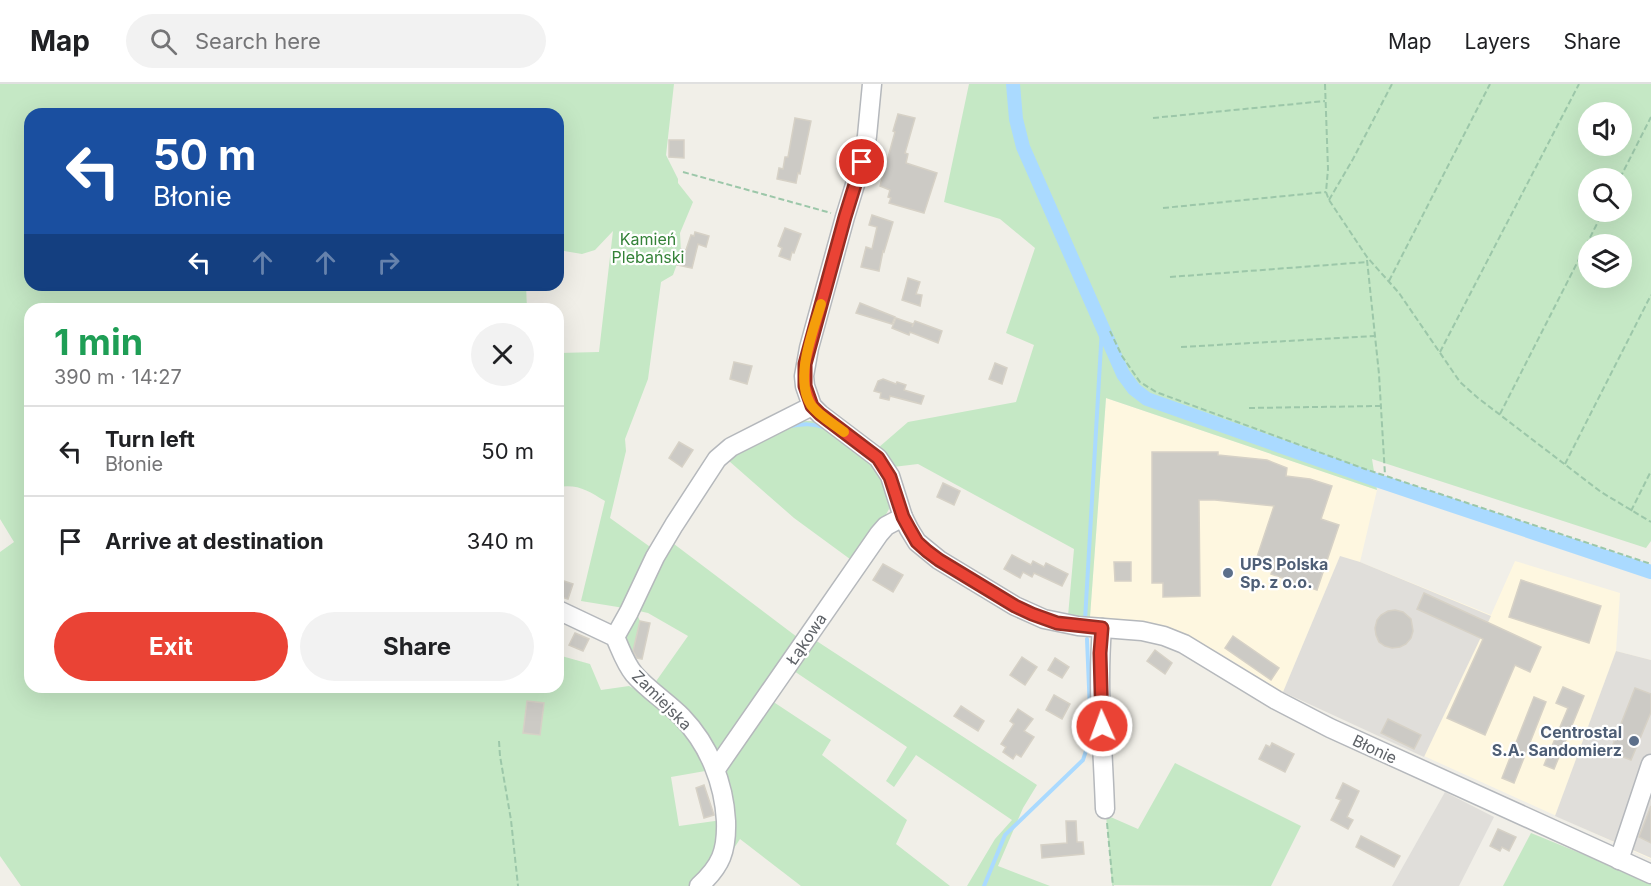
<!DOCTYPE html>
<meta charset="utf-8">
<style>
body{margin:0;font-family:Inter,sans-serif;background:#f2f2f2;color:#202124;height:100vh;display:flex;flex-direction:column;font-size:22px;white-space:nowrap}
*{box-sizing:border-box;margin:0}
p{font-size:20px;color:#757577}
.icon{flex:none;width:33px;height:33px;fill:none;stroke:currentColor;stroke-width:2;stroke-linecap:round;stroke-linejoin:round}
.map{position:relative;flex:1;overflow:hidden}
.side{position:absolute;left:24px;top:219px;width:540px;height:390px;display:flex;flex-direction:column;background:#fff;border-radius:18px;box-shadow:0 6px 24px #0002}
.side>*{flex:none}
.guide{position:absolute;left:24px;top:24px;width:540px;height:183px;border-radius:18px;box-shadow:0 6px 24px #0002;background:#1a4fa0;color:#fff;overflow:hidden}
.controls{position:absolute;left:1578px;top:18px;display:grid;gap:12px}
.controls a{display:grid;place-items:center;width:54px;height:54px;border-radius:50%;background:#fff;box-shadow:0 6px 24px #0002;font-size:30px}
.pin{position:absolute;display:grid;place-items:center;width:51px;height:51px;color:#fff;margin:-26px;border:3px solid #fff;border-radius:50%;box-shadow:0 2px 6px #0007}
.me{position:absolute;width:66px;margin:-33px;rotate:358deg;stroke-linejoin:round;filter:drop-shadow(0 0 4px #0008)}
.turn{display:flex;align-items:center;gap:21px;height:126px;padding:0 30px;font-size:27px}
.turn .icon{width:78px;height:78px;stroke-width:2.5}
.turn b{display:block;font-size:42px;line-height:51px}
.lanes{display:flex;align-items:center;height:57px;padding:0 30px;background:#0003;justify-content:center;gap:30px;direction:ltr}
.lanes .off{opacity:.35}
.round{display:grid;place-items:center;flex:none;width:63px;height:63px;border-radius:32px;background:#f2f2f2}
.overview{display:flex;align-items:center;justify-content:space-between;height:102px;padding:0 30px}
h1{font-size:36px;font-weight:700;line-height:45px;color:#1e9e55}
.cta{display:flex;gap:12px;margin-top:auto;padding:12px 30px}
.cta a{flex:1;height:69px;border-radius:36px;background:#ea4335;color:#fff;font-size:24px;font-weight:700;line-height:69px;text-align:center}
.cta a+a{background:#f2f2f2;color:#202124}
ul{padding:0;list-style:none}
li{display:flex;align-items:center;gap:18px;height:90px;padding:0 30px;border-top:2px solid #e0e0e0}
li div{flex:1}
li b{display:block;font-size:22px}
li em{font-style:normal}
header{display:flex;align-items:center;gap:36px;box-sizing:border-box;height:84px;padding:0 30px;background:#fff;border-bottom:2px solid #e0e0e0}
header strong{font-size:28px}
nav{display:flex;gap:33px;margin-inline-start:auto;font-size:21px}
.search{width:420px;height:54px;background:#f2f2f2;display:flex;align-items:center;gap:15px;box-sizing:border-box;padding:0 21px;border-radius:33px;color:#757577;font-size:22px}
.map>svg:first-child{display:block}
</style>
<header>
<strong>Map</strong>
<div class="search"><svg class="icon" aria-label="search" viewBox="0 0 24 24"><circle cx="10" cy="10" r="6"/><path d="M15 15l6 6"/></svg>Search here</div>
<nav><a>Map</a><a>Layers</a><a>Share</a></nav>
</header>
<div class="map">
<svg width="1651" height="802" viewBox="0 0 1651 802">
<rect width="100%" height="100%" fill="#f1efe8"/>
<polygon fill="#fef7e0" points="1106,314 1377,406 1360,478 1491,531 1515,477 1620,509 1616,567 1651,576 1651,775 1283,608 1218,568 1169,543 1090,533"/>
<g fill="#e0deda">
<polygon points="1340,472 1360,478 1491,532 1424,673 1283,608"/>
<polygon points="1616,567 1651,576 1651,774 1555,732"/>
<polygon points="1445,708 1494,733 1459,802 1392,802"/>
</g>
<g fill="#c5e8c5" fill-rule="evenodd">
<path d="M0 0H674L666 71 678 95V99L693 118 680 149 681 169 673 191 661 198 648 295 625 355 626 367 610 434 653 465 624 524 581 517 605 417C588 407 579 400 558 403V347L560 346 558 340V269L599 268 613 147 595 166 582 170 558 166V30H30V201H526L527 225H351L350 223 340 225H30V603H558V571L590 580 601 606 629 602 646 611 684 640 711 686 671 693 679 742 722 736 721 686 769 615 831 656 822 671 907 736 896 760 950 802H801L740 755 723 781 704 802H21L0 772V468L14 458 0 435Z"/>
<path d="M969 0H1651V457L1646 464 1372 375 1377 406 1106 314 1090 533 1068 532 1074 465 918 380 893 383 878 364 908 338 1016 318 1034 261 1006 249 1035 164 1000 135 944 118ZM1588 28H1622V62H1588ZM1588 94H1622V128H1588ZM1588 160H1622V194H1588Z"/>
<polygon points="798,337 811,337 822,339 878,382 892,416 889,425 883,436 854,478 794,434 729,377 724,382 686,438 674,460 801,556 716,678 652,603 688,552 648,529 639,527 637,530 640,537 632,573 623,559 624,547 652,485 722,376"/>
<polygon points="812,554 1037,701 1023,724 998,782 1050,802 967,802 995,755 1012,736 916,671 894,703 886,697 907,663 791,585"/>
<polygon points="1175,679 1301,742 1271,802 1112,801 1106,731 1138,745"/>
<polygon points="1531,749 1651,798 1651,802 1503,802"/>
</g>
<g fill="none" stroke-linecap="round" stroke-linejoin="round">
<g stroke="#aadaff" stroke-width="4">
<path d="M791 342C803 340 813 339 825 344"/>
<polyline points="1085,536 1102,244"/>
<polyline points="984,802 1005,751 1083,676 1091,651 1087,555"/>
</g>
<polyline stroke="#aadaff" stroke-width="14" points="1013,0 1016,35 1023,63 1123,290 1134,305 1147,315 1379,397 1651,488"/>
</g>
<g fill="#cccac5" stroke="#d6d1c6" stroke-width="1.5">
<polygon points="898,30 915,34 905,69 908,70 906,79 937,89 924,129 889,119 891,114 888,113 890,106 880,102 895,48 893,47"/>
<polygon points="795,34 811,37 800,90 798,89 796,99 777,95 779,84 783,85 785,73 788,73"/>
<polygon points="669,56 684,56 684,74 669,73"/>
<polygon points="872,131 893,138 884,168 883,167 879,187 861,183 866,163 872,165 877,143 869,141"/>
<polygon points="785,144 801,150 794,169 792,168 790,176 779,172 782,164 778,162"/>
<polygon points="695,148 709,152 706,163 698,160 692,184 677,181 681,165 686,166 691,151 694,152"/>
<polygon points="908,194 920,198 916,210 922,211 920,222 902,216"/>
<polygon points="860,219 895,233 892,240 856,229"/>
<polygon points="896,234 913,240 912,243 915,237 942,247 938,259 910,248 909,251 892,244"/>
<polygon points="734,278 752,282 747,300 730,295"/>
<polygon points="995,279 1007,284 1002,300 989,295"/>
<polygon points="883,295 896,300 897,298 906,301 904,306 924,312 921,320 890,312 889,316 880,314 881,309 874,307 878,297"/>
<polygon points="679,358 693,366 682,383 669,374"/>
<polygon points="1152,368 1218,368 1218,371 1267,376 1287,384 1286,392 1310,395 1332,402 1321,435 1339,441 1317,506 1271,490 1275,479 1257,473 1274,422 1215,416 1199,416 1200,512 1163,513 1163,499 1152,499"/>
<polygon points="943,399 960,407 954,421 937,413"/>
<polygon points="1012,471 1031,481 1033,477 1044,483 1046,479 1068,490 1062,502 1034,489 1032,493 1023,488 1020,494 1004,485"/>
<polygon points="1114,478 1131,478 1131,497 1115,497"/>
<polygon points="883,480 903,491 893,508 873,496"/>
<polygon points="558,495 573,500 568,515 558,512"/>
<polygon points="1521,496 1601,522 1589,559 1509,533"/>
<polygon points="1424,509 1541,563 1530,588 1515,581 1485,651 1447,634 1483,555 1417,525"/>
<polygon points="1395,526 1403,528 1411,535 1413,547 1411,554 1406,560 1400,563 1392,564 1385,562 1379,558 1376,551 1375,544 1377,536 1381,531 1388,527"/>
<polygon points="640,537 650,539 642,575 637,574 633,567"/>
<polygon points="575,549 589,555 583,567 569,561"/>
<polygon points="1233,552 1279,584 1271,596 1225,564"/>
<polygon points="1155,566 1172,579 1165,590 1147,577"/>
<polygon points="1022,573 1037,583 1025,601 1010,591"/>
<polygon points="1055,574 1069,583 1062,594 1048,586"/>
<polygon points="1563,603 1584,612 1554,685 1544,681 1568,624 1556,619"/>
<polygon points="1635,604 1651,610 1651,628 1631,676 1610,668"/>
<polygon points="1054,611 1070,620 1062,635 1046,626"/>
<polygon points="1534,613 1546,618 1514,699 1502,694"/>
<polygon points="527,617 544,619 540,651 523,649"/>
<polygon points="961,622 984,637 978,647 954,632"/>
<polygon points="1018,625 1033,635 1024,647 1034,653 1021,673 1016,670 1013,675 1003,668 1006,663 1001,660 1014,640 1010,637"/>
<polygon points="1388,635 1421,651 1414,665 1381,649"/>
<polygon points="1272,659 1294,670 1285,688 1259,675 1266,661 1270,663"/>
<polygon points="1343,699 1359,707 1347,733 1353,736 1348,745 1331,736 1341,716 1336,714"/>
<polygon points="704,701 714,731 704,734 696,704"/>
<polygon points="1651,722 1651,759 1639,753"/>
<polygon points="1066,737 1076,737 1077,758 1083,758 1084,770 1042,774 1041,761 1067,759"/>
<polygon points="1498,745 1516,753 1509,767 1502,763 1500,767 1490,762"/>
<polygon points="1361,752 1400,772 1394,783 1356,763"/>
</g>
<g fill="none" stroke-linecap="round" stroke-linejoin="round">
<defs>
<g id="minor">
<polyline points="872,0 867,52 862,78 845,133 809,264 804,292 805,302 812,322 820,330 878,374 890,392 903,433 909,445 917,458 939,476 1015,522 1044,535 1078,542 1142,547 1164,552 1184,560 1276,616 1330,644 1651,790"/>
<path d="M558 526 615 553C621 566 625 579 634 590 648 606 667 618 682 633 709 661 724 699 726 737 727 767 721 782 699 802"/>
<path d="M1102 544C1097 605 1103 665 1105 725"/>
<polyline points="615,553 629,528 655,473 674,441 717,375 731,363 812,322"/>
<polyline points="716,685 879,450 886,442 903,433"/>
<polyline points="1619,776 1651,680"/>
</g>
</defs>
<use href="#minor" stroke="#b5b8bc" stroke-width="21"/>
<g stroke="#9cc7a9" stroke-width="2" stroke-dasharray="6 3" stroke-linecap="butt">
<polyline points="1325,0 1328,85 1326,108 1329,116 1367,173 1399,209 1460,298 1478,314 1601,408 1651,438"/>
<polyline points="1153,34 1325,17"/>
<polyline points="683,88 831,129"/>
<polyline points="1620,94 1651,33"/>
<polyline points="1329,116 1353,75 1392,0"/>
<polyline points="1163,124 1326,108"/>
<polyline points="1367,176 1379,290 1385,391"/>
<polyline points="1170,193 1367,178"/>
<polyline points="1389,197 1490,0"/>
<polyline points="1110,247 1122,272 1140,298 1156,308 1365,385 1651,480"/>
<polyline points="1181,263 1375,252"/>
<polyline points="1440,268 1579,0"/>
<polyline points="1249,324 1380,322"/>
<polyline points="1500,330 1603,128"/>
<polyline points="1565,380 1651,211"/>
<polyline points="1631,427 1651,387"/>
<polyline points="499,657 500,672 511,736 518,802"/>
<polyline points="1107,739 1113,802"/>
</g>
<use href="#minor" stroke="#fff" stroke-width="18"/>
</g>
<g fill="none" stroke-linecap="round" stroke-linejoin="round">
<defs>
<polyline id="route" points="862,78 845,133 805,280 805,302 812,322 820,330 878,374 890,393 903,433 909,444 917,458 927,467 939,476 1015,522 1032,530 1057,539 1102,544 1100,569 1102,642"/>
</defs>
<use href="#route" stroke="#982c22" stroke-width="15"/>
<use href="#route" stroke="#ea4335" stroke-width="10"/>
<path stroke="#f59e0b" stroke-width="10" d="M821 220C813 248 794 294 811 321 819 332 834 340 844 348"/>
</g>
<g fill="#5c6f8a" stroke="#fff" stroke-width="2">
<circle cx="1228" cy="489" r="6"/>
<circle cx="1634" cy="657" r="6"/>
</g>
<g text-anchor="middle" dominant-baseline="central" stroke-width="4.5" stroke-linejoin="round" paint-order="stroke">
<g font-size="16" fill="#348238" stroke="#fff">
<text x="648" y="155">Kamień<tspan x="648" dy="18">Plebański</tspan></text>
</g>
<g font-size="16" font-weight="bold" fill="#4e5e75" stroke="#fff" text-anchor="start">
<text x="1240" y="480">UPS Polska<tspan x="1240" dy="18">Sp. z o.o.</tspan></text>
<text x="1622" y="648" text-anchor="end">Centrostal<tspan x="1622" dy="18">S.A. Sandomierz</tspan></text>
</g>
<g font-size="16" fill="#5f6368" stroke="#fff">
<text transform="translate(806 555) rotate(-56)">Łąkowa</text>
<text transform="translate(662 616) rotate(45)">Zamiejska</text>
<text transform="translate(1375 665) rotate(25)">Błonie</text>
</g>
</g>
</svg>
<div class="controls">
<a><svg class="icon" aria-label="sound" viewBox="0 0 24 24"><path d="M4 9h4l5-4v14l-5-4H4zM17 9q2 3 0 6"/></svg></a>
<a><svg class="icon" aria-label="search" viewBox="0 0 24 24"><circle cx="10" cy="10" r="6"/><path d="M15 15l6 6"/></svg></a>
<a><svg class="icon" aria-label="layers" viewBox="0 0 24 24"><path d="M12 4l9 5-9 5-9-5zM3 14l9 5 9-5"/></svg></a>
</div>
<div class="pin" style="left:862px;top:78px;background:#d93025"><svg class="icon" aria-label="arrive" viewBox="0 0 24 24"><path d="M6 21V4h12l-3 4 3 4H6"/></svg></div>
<svg class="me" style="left:1102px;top:642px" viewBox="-20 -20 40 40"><circle r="17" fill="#ea4335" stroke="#fff" stroke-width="3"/><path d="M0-11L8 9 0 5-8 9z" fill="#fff"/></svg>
<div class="guide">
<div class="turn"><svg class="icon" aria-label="left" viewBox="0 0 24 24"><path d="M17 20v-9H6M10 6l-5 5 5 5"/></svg><div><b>50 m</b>Błonie</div></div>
<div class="lanes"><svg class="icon" aria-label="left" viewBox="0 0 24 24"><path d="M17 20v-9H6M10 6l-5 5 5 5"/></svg><svg class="icon off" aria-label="ahead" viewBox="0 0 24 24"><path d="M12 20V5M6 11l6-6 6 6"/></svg><svg class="icon off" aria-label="ahead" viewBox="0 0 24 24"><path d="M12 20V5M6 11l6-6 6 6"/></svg><svg class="icon off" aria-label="right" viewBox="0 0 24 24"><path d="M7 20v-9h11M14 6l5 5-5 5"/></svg></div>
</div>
<section class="side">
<div class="overview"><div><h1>1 min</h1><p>390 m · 14:27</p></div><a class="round"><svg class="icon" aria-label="close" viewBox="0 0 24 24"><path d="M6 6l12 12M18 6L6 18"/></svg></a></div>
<ul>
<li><svg class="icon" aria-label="left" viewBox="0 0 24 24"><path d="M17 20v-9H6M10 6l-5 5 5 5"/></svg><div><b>Turn left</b><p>Błonie</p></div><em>50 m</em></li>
<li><svg class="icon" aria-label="arrive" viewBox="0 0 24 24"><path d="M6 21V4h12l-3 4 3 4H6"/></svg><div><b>Arrive at destination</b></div><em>340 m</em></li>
</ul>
<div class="cta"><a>Exit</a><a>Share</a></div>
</section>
</div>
